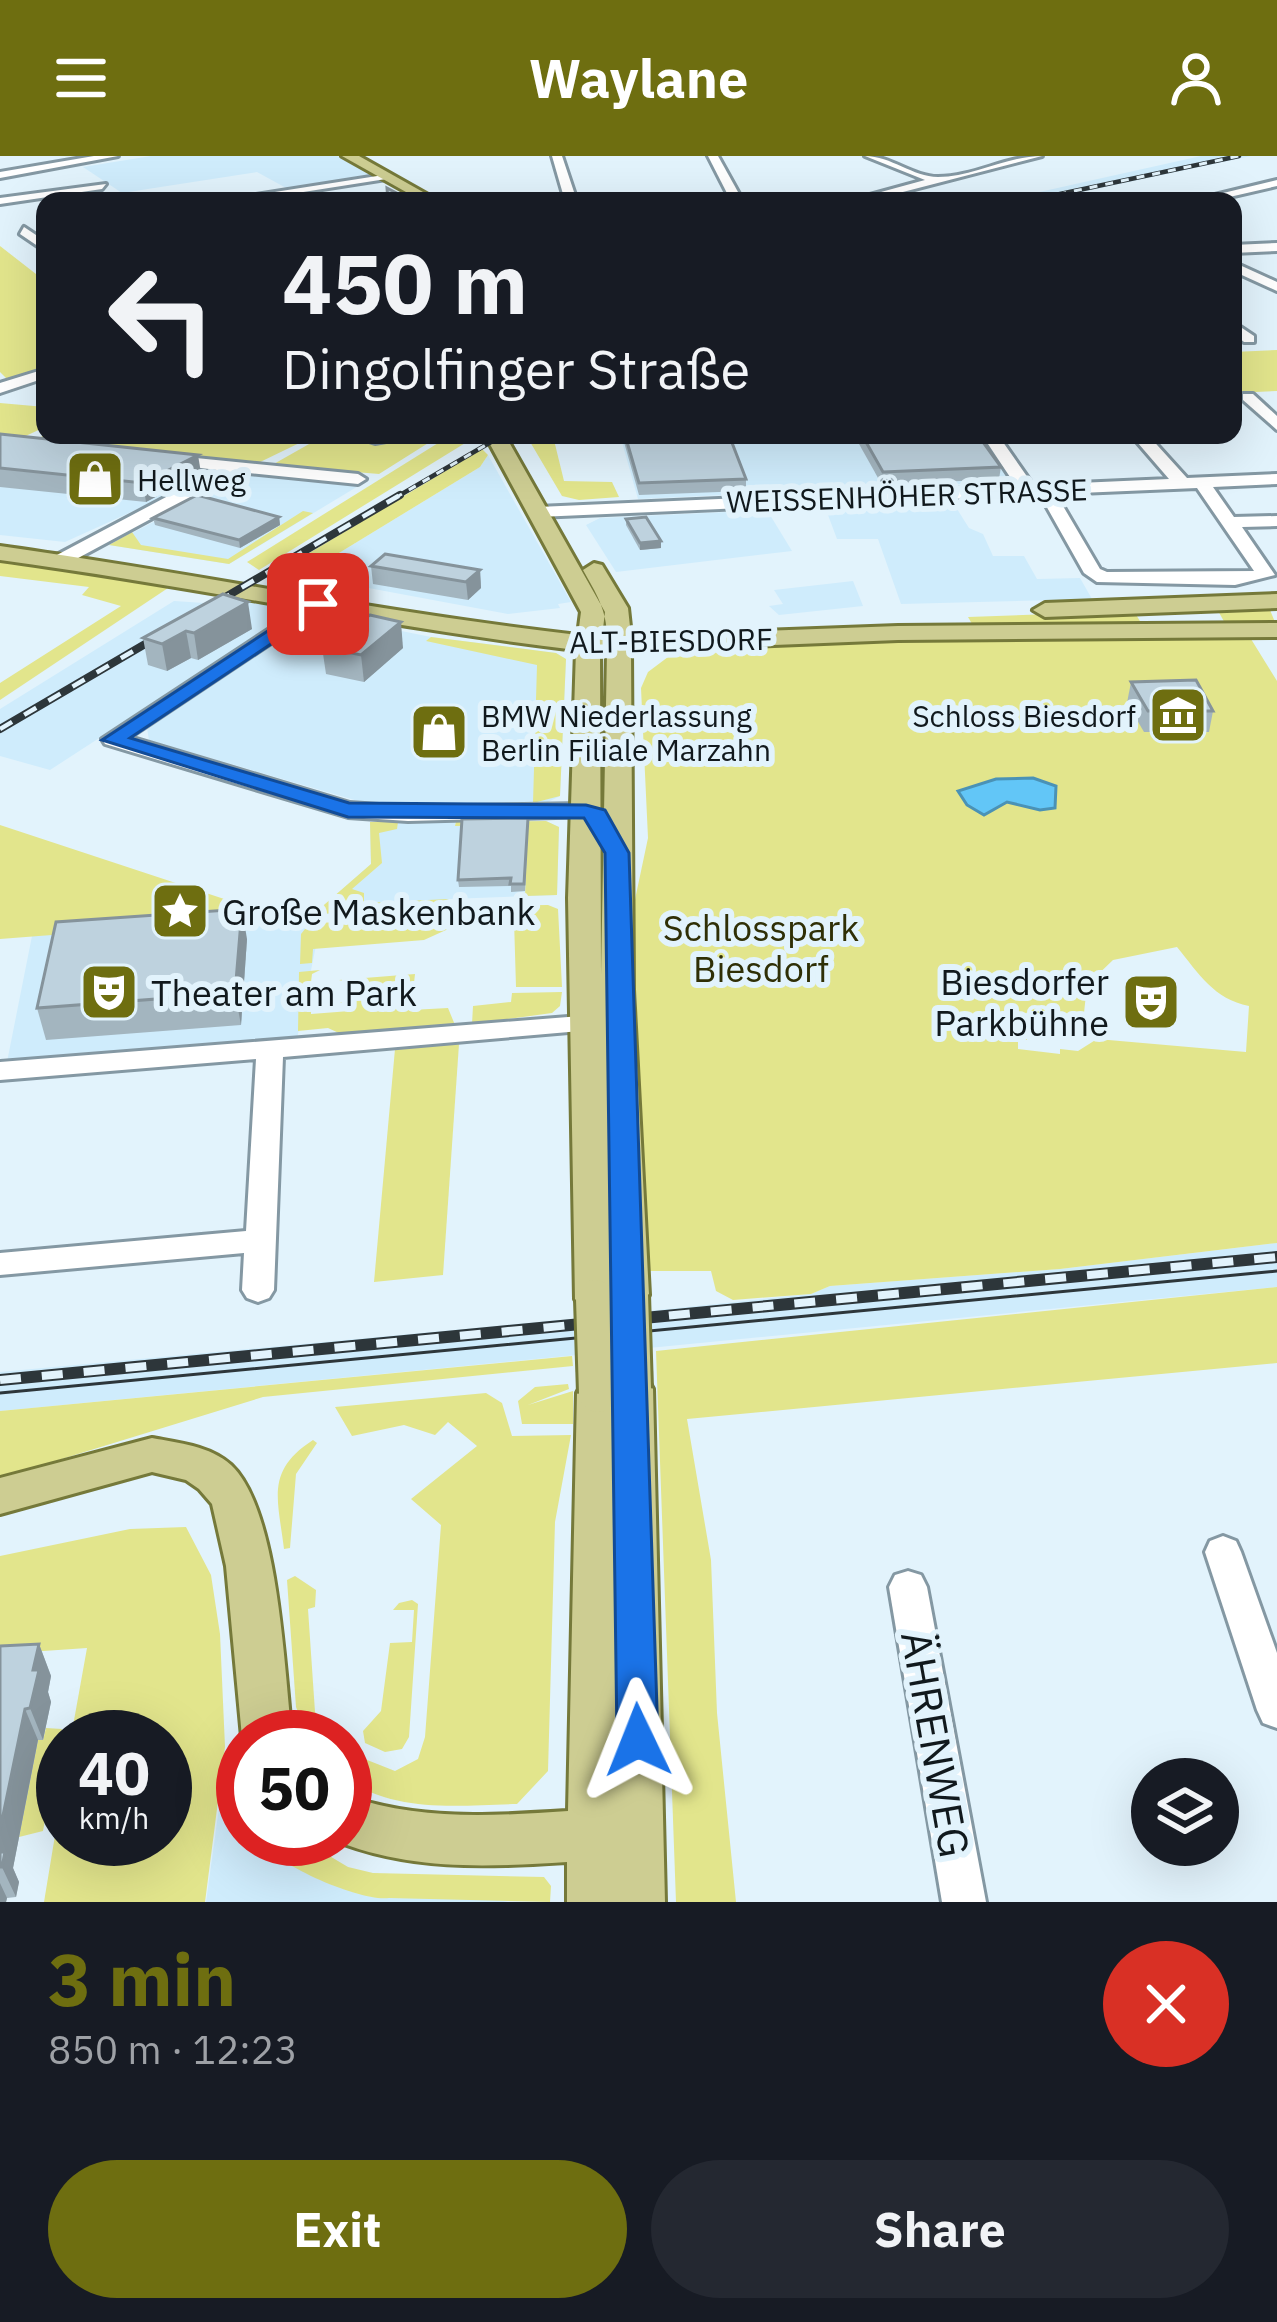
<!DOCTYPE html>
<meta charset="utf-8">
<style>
body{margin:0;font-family:"IBM Plex Sans",sans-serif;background:#242831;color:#f1f3f6;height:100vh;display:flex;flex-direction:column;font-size:45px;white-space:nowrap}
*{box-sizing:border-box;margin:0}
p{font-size:39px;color:#9ea1a6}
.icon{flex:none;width:66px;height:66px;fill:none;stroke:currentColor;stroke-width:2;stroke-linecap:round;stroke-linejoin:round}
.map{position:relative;height:1746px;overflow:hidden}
.details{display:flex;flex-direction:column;background:#171b24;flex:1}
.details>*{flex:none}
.banner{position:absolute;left:36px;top:36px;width:1206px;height:252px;border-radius:24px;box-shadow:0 12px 48px #0002;background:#171b24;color:#f1f3f6;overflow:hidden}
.buttons{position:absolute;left:1131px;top:1602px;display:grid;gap:24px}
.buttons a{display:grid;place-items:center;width:108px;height:108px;border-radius:50%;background:#171b24;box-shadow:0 12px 48px #0002;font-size:60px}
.speed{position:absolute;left:36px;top:1554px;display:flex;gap:24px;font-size:60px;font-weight:700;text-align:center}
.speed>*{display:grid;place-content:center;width:156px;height:156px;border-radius:50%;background:#171b24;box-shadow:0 12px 48px #0002;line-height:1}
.speed small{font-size:30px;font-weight:400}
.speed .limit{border:18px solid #d22;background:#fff;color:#111}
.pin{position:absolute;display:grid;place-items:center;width:102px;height:102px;color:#fff;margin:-51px;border-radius:24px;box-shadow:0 6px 18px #0006}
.me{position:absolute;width:132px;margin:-66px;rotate:358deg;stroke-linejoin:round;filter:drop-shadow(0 0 9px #0008)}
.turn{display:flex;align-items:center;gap:42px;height:252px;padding:0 48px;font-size:54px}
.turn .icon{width:156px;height:156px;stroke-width:2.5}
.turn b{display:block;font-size:84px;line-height:102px}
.round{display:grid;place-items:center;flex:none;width:126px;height:126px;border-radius:63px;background:#242831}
.overview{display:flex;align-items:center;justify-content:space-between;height:204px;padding:0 48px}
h1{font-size:72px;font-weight:800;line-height:90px;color:#6e6e10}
.primary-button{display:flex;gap:24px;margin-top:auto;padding:24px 48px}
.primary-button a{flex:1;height:138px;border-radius:72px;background:#6e6e10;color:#fff;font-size:48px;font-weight:800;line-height:138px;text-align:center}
.primary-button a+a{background:#242831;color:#f1f3f6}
header{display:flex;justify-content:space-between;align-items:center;height:156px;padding:0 48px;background:#6e6e10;color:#fff;font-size:54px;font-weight:800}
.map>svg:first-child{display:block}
</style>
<header><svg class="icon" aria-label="menu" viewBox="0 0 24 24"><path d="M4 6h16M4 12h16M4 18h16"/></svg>Waylane<svg class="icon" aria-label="person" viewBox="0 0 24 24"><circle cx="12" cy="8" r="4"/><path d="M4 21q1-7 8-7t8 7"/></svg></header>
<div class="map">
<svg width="1277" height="1746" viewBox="0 0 1277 1746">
<rect width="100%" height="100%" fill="#e2f3fc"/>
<g fill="#cfecfc">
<polygon points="151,0 337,0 372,20 288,33 257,16 122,37 83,11"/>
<polygon points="1201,0 1251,0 1039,45 1017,41"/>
<polygon points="620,279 978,279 1011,326 638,343"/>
<polygon points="0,292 210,313 151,347 65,386 0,379"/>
<polygon points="488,299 571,446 558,448 560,452 508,458 288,417 316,411 480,311"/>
<polygon points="248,317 360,329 229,408 109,389"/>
<polygon points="952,345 969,372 983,378 993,400 1024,400 1037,423 1080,422 1092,443 901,448 878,383 837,383 825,351"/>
<polygon points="767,354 792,395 616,416 586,369 600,362"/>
<polygon points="853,425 863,450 779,459 769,450 783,448 774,434"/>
<polygon points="234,440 291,450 295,455 50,614 0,600 0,553 174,445 219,448"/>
<polygon points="328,460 431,481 556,497 566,503 560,640 546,647 387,649 358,645 149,584 147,572 311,462"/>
<polygon points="546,665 559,671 557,739 449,743 426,750 313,759 371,708 370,666"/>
<polygon points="300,760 321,765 297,883 7,906 32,780"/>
<polygon points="1277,1087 1277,1131 0,1255 0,1216 571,1163 811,1138 830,1130 1060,1113"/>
<polygon points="222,1630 243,1656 243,1683 271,1683 294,1703 508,1746 206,1746"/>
</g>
<g fill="#e2e58c" fill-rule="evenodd">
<polygon points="0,90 45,125 45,211 7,223 0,216"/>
<polygon points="1277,194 1277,235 1233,237 1233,196"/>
<polygon points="0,247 45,251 45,271 17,284 0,282"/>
<polygon points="45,279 316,279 256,308 32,285"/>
<path d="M325 279H376L372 285C397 287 416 279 441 279L379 318 272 309Z"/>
<polygon points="451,279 475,281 259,414 247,406"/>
<polygon points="526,279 553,280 564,325 612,326 619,341 579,344 562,340"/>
<polygon points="482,293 488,299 480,311 316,411 295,417 281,414"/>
<polygon points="303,355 313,357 229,408 109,389 132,376 141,389 228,403"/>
<polygon points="0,402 177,426 0,544 0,527 121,450 82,439 89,431 0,420"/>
<polygon points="1270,450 1277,452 1270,454 1277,471 1226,469 1217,453 1135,457 1143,470 975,473 968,461"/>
<polygon points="431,481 556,497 566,503 560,640 533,647 537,509 426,485"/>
<path d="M1251 483 1277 525V1087L1060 1113 830 1130 811 1138 733 1144 716 1135 711 1115H647L633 753 648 682 641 532 648 516 672 498 850 486ZM1177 791C1199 818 1214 843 1249 850L1246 896 1097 883 1078 895 1060 893V898L1018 893V884H1027V879L1059 882 1065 870 1084 857 1087 829 1113 804Z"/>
<polygon points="546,665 559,671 557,739 525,740 528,669 455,670 456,666"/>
<polygon points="370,666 398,666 397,673 379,677 382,707 352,733 364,737 364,747 449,743 426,750 0,783 0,669 270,758 317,755 371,708"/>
<polygon points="548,749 558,753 562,831 516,831 514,764 457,769 424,784 313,793 312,807 300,808 301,778 309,768 460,756 477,750"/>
<polygon points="320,814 312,818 311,826 321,829 311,831 311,846 321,846 311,850 311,858 350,855 349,847 340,847 350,843 350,827 339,824 415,818 411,854 448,852 455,869 341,878 328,872 298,875 299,816"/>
<polygon points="562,836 560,850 552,857 472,868 473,850 511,846 512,837"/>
<polygon points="459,888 443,1119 374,1126 395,893"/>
<polygon points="1277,1131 1277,1207 687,1263 711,1404 717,1557 736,1746 676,1746 656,1195"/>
<polygon points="572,1200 573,1210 263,1241 0,1322 0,1255"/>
<polygon points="568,1228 569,1233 528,1249 573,1235 573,1268 522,1268 518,1245 535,1231"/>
<path d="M486 1237 502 1247 512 1280 571 1279 555 1366 548 1615 517 1648C457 1649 397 1658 345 1622V1590L352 1598 395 1615 418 1603 425 1581 441 1369 411 1343 477 1290 448 1266 435 1279 404 1269 352 1280 335 1251Z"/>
<path d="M313 1284 317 1287 296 1318 290 1392 284 1393C278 1343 265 1315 313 1284Z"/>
<polygon points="186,1371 211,1419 220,1478 225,1591 205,1746 44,1746 63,1631 63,1683 165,1683 165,1581 71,1581 87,1492 0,1498 0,1400 130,1373"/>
<polygon points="295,1420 316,1434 315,1451 308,1453 315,1556 337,1581 308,1581 296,1551 287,1424"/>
<polygon points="412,1444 418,1448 409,1581 402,1593 385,1596 365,1587 363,1575 381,1555 390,1487 412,1486 414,1454 393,1454 399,1447"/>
<polygon points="46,1572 62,1573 43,1675 19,1681 38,1584 43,1584"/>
<path d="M261 1683H301L348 1711 373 1717 544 1721 551 1730 550 1746 389 1742C362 1746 273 1709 261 1683Z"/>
</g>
<polygon fill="#62c6f7" stroke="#4a92b6" stroke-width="3" points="1033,622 1056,630 1055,652 1040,654 1007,646 984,659 967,649 958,635 996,623"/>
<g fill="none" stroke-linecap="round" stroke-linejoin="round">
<defs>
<g id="minor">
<polygon points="94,0 118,0 0,22 0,16"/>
<polygon points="552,0 562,0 577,45 565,45"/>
<polygon points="708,0 718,0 743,45 731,45"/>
<path d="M865 0C891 0 913 21 938 21 973 21 1007 0 1042 0L868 45H848L925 24Z"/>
<polygon points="390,18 386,23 246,45 218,45"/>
<polygon points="1277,24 1277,30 1212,45 1190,45"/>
<polygon points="106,28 102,33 0,48 0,42"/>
<polygon points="24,71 45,85 45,95 20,78"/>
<polygon points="1277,87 1277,95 1233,97 1233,89"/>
<polygon points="1233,106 1277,126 1277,135 1233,115"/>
<polygon points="1233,166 1254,180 1254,186 1244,186 1233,177"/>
<polygon points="45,213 45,222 0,237 0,227"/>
<polygon points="1243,238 1253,238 1277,260 1277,274 1243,244"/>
<polygon points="369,279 419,279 375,287 369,285"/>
<path d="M982 279H998L1033 329 1169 323 1131 279H1148L1187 322 1277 318V328L1213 331 1234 361 1277 360V370L1242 371 1275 419 1235 429 1097 426 1084 417 1040 339 538 361 529 356 538 351 1016 330ZM1197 332 1254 415 1107 416 1100 413 1056 338Z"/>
<polygon points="166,299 358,318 366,323 358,328 238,316 67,408 55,408 55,400 217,314 160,307 160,301"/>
<polygon points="318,441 328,447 325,451 130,581 350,647 408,651 586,648 597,655 594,660 408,665 348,661 105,588 102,583"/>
<polygon points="606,858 619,866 615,872 283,901 274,1134 269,1142 258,1146 247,1142 242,1134 244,1097 0,1119 0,1097 246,1075 256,903 0,924 0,906"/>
<polygon points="1223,1380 1236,1385 1241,1396 1277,1497 1277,1572 1263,1567 1257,1554 1205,1396 1210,1385"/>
<polygon points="908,1415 921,1419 927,1431 986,1746 942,1746 889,1431 895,1419"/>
</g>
<g id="major">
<polygon points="342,0 359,0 439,45 422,45"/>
<path d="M485 279H505L605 456 602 481H607C607 454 596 437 583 414L594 407 602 409 628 452 631 480 898 470 1277 467V481L898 484 631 495 633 833 649 1139 643 1149 629 1154 613 1146 609 1153 595 1158 581 1153 575 1143 568 742 576 494C383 471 193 430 0 404V390C193 417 384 457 578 479L581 456ZM600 495H607L601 819Z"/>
<polygon points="1277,438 1277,452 1045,461 1033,454 1045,447"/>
<path d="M632 1217 647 1222 653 1233 665 1746H567V1706C484 1711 409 1715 331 1683H345V1639C419 1665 492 1660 568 1655L577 1237 583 1226 598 1221 614 1228 617 1222Z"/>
<path d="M152 1282C179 1287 210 1290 231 1309 279 1354 284 1514 292 1581H242L226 1410 212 1348 199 1333 186 1324 152 1316 0 1358V1322Z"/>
</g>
</defs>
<use href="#minor" stroke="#8498a3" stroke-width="6"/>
<use href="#major" stroke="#75793a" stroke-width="6"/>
<use href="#minor" fill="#fff" fill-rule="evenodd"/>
<use href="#major" fill="#cdcd92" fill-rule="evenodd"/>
<polyline stroke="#2d363a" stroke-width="3" points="0,1237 1277,1115"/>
<defs>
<g id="rail-far2">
<polyline points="1027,45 1239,0"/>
<polyline points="395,342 503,279"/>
</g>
<polyline id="rail-far1" points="0,573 400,339"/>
<polyline id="rail" points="0,1224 1277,1101"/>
</defs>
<use href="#rail-far2" stroke="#2d363a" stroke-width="4.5"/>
<use href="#rail-far1" stroke="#2d363a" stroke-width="8"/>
<use href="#rail" stroke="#2d363a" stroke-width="12"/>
<use href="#rail-far2" stroke="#e2f3fc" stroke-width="3" stroke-dasharray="8" stroke-linecap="butt"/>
<use href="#rail-far1" stroke="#e2f3fc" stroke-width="4.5" stroke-dasharray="14" stroke-linecap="butt"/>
<use href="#rail" stroke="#e2f3fc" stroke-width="8" stroke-dasharray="21" stroke-linecap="butt"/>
<defs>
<g id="major-bridge">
<polyline points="629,1139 632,1233"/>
<polyline points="595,1143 598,1237"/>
</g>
</defs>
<use href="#major-bridge" stroke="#75793a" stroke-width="44" stroke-linecap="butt"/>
<use href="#major-bridge" stroke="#cdcd92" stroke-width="38"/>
</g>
<g fill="#a3b5bf">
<polygon points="0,278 201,317 146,346 0,331"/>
<polygon points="622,279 729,279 746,323 746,335 639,339"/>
<polygon points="854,279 978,279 1001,311 999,323 882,329"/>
<polygon points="279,361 280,369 240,392 155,369 153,362"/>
<polygon points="626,363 661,392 640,394 626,369"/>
<polygon points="371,410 480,414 481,432 468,444 373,428"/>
<polygon points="223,438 252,473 198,504 191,502 167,515 148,509 143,482"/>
<polygon points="322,491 403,492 364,526 326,518"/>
<polygon points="1131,526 1213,555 1209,576 1144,576 1127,547"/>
<polygon points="528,669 525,735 511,736 511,730 459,731 458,724"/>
<polygon points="247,783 241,869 46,884 37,852"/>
<polygon points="39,1488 51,1520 48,1536 51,1546 43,1584 38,1584 13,1712 19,1726 16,1741 7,1742 6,1746 0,1746 0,1490"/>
</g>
<g fill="#85939b">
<polygon points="198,299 201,317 146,346 143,327"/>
<polygon points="279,361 280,369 240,392 239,384"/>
<polygon points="661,385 661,392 640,394 640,387"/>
<polygon points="480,414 481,432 468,444 466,426"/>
<polygon points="248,446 252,473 198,504 194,477"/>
<polygon points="401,466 403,492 364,526 361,499"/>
<polygon points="186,475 191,502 167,515 162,488"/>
<polygon points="242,753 247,783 241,869 235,837"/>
<polygon points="39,1488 51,1520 48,1536 51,1546 43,1584 30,1552 33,1514"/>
<polygon points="25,1553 38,1584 13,1712 19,1726 16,1741 0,1707 0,1674"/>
<polygon points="0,1727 7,1742 6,1746 0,1746"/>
</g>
<g fill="#bed2de" stroke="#85939b" stroke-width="3">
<polygon points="387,32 412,45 388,45"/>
<polygon points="0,278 198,299 143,327 0,312"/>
<polygon points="625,279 729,279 746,323 639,327"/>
<polygon points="862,279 978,279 1001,311 883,316"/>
<polygon points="197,339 279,361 239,384 153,362"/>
<polygon points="646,361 661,385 640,387 626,363"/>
<polygon points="385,398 480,414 466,426 371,410"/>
<polygon points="223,438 248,446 194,477 186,475 162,488 143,482"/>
<polygon points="370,459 401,466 361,499 322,491"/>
<polygon points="1196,524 1213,555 1148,555 1131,526"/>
<polygon points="528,662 524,728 510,728 511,722 458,724 462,663"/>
<polygon points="242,753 235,837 37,852 56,766"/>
<polygon points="39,1488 33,1514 39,1514 30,1552 25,1553 0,1674 0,1490"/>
<polygon points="0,1696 5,1696 2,1711 0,1711"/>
</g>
<polygon fill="#1a73e8" stroke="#114b97" stroke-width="3" points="318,442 325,444 325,452 130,582 349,647 586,649 605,654 629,697 658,1584 652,1598 638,1603 623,1598 617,1584 605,697 584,662 348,661 102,584"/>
<defs>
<symbol id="shop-square" viewBox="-11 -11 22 22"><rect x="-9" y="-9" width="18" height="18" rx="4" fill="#6e6e10" stroke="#e2f3fc"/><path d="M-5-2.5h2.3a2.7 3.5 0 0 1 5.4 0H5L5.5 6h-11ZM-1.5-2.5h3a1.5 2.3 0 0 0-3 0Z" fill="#fff"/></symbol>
<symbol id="museum-square" viewBox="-11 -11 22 22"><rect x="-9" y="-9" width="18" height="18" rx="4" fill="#6e6e10" stroke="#e2f3fc"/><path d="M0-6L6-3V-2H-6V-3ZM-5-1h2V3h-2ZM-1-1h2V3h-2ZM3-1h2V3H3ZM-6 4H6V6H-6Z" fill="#fff"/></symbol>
<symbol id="sight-square" viewBox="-11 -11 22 22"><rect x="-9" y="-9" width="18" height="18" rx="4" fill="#6e6e10" stroke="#e2f3fc"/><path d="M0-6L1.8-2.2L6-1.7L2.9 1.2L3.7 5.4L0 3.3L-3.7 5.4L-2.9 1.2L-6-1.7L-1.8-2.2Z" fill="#fff"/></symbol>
<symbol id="theatre-square" viewBox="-11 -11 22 22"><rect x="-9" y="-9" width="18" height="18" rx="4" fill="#6e6e10" stroke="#e2f3fc"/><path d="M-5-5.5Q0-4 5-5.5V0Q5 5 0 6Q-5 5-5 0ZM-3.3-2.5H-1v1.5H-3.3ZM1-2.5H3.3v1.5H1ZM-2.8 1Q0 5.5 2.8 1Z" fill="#fff"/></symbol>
</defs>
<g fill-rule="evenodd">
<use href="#shop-square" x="62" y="290" width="66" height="66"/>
<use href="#museum-square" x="1145" y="526" width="66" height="66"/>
<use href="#shop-square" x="406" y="543" width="66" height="66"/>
<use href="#sight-square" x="147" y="722" width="66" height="66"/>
<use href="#theatre-square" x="76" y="803" width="66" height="66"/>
<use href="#theatre-square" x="1118" y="813" width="66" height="66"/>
</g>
<g text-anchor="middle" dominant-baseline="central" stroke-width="12" stroke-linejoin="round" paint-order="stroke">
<g font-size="30" fill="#11191d" stroke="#e2f3fc" text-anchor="start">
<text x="137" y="323">Hellweg</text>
<text x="481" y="559">BMW Niederlassung<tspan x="481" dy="34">Berlin Filiale Marzahn</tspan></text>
<text x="1136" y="559" text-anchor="end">Schloss Biesdorf</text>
</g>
<g font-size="30" fill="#11191d" stroke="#e2f3fc">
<text transform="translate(907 339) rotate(-2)">WEISSENHÖHER STRASSE</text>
<text transform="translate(671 484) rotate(-1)">ALT-BIESDORF</text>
</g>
<g font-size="36" fill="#11191d" stroke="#e2f3fc" text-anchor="start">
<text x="222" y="755">Große Maskenbank</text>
<text x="1109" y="825" text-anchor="end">Biesdorfer<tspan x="1109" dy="41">Parkbühne</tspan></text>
<text x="151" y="836">Theater am Park</text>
</g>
<g font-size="36" fill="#2f2f06" stroke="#e2f3fc">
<text x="761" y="771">Schlosspark<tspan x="761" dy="41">Biesdorf</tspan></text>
</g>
<g font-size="42" fill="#11191d" stroke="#e2f3fc">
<text transform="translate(936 1588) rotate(80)">ÄHRENWEG</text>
</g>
</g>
</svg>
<div class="buttons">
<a><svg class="icon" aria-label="layers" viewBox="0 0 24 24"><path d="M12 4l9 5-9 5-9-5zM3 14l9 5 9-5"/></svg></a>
</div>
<div class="speed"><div>40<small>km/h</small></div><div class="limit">50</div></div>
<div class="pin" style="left:318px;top:448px;background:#d93025"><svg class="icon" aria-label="arrive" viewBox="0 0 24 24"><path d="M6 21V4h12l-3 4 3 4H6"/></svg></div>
<svg class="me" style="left:638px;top:1584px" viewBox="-20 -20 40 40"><path d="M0-17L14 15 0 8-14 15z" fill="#1a73e8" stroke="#fff" stroke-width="4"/></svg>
<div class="banner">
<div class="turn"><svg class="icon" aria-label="left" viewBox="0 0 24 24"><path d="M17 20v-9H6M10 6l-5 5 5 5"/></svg><div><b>450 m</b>Dingolfinger Straße</div></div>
</div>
</div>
<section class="details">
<div class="overview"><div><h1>3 min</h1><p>850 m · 12:23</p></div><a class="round" style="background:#d93025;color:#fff"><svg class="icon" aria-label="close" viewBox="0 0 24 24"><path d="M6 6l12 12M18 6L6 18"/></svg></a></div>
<div class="primary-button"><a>Exit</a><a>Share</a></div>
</section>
